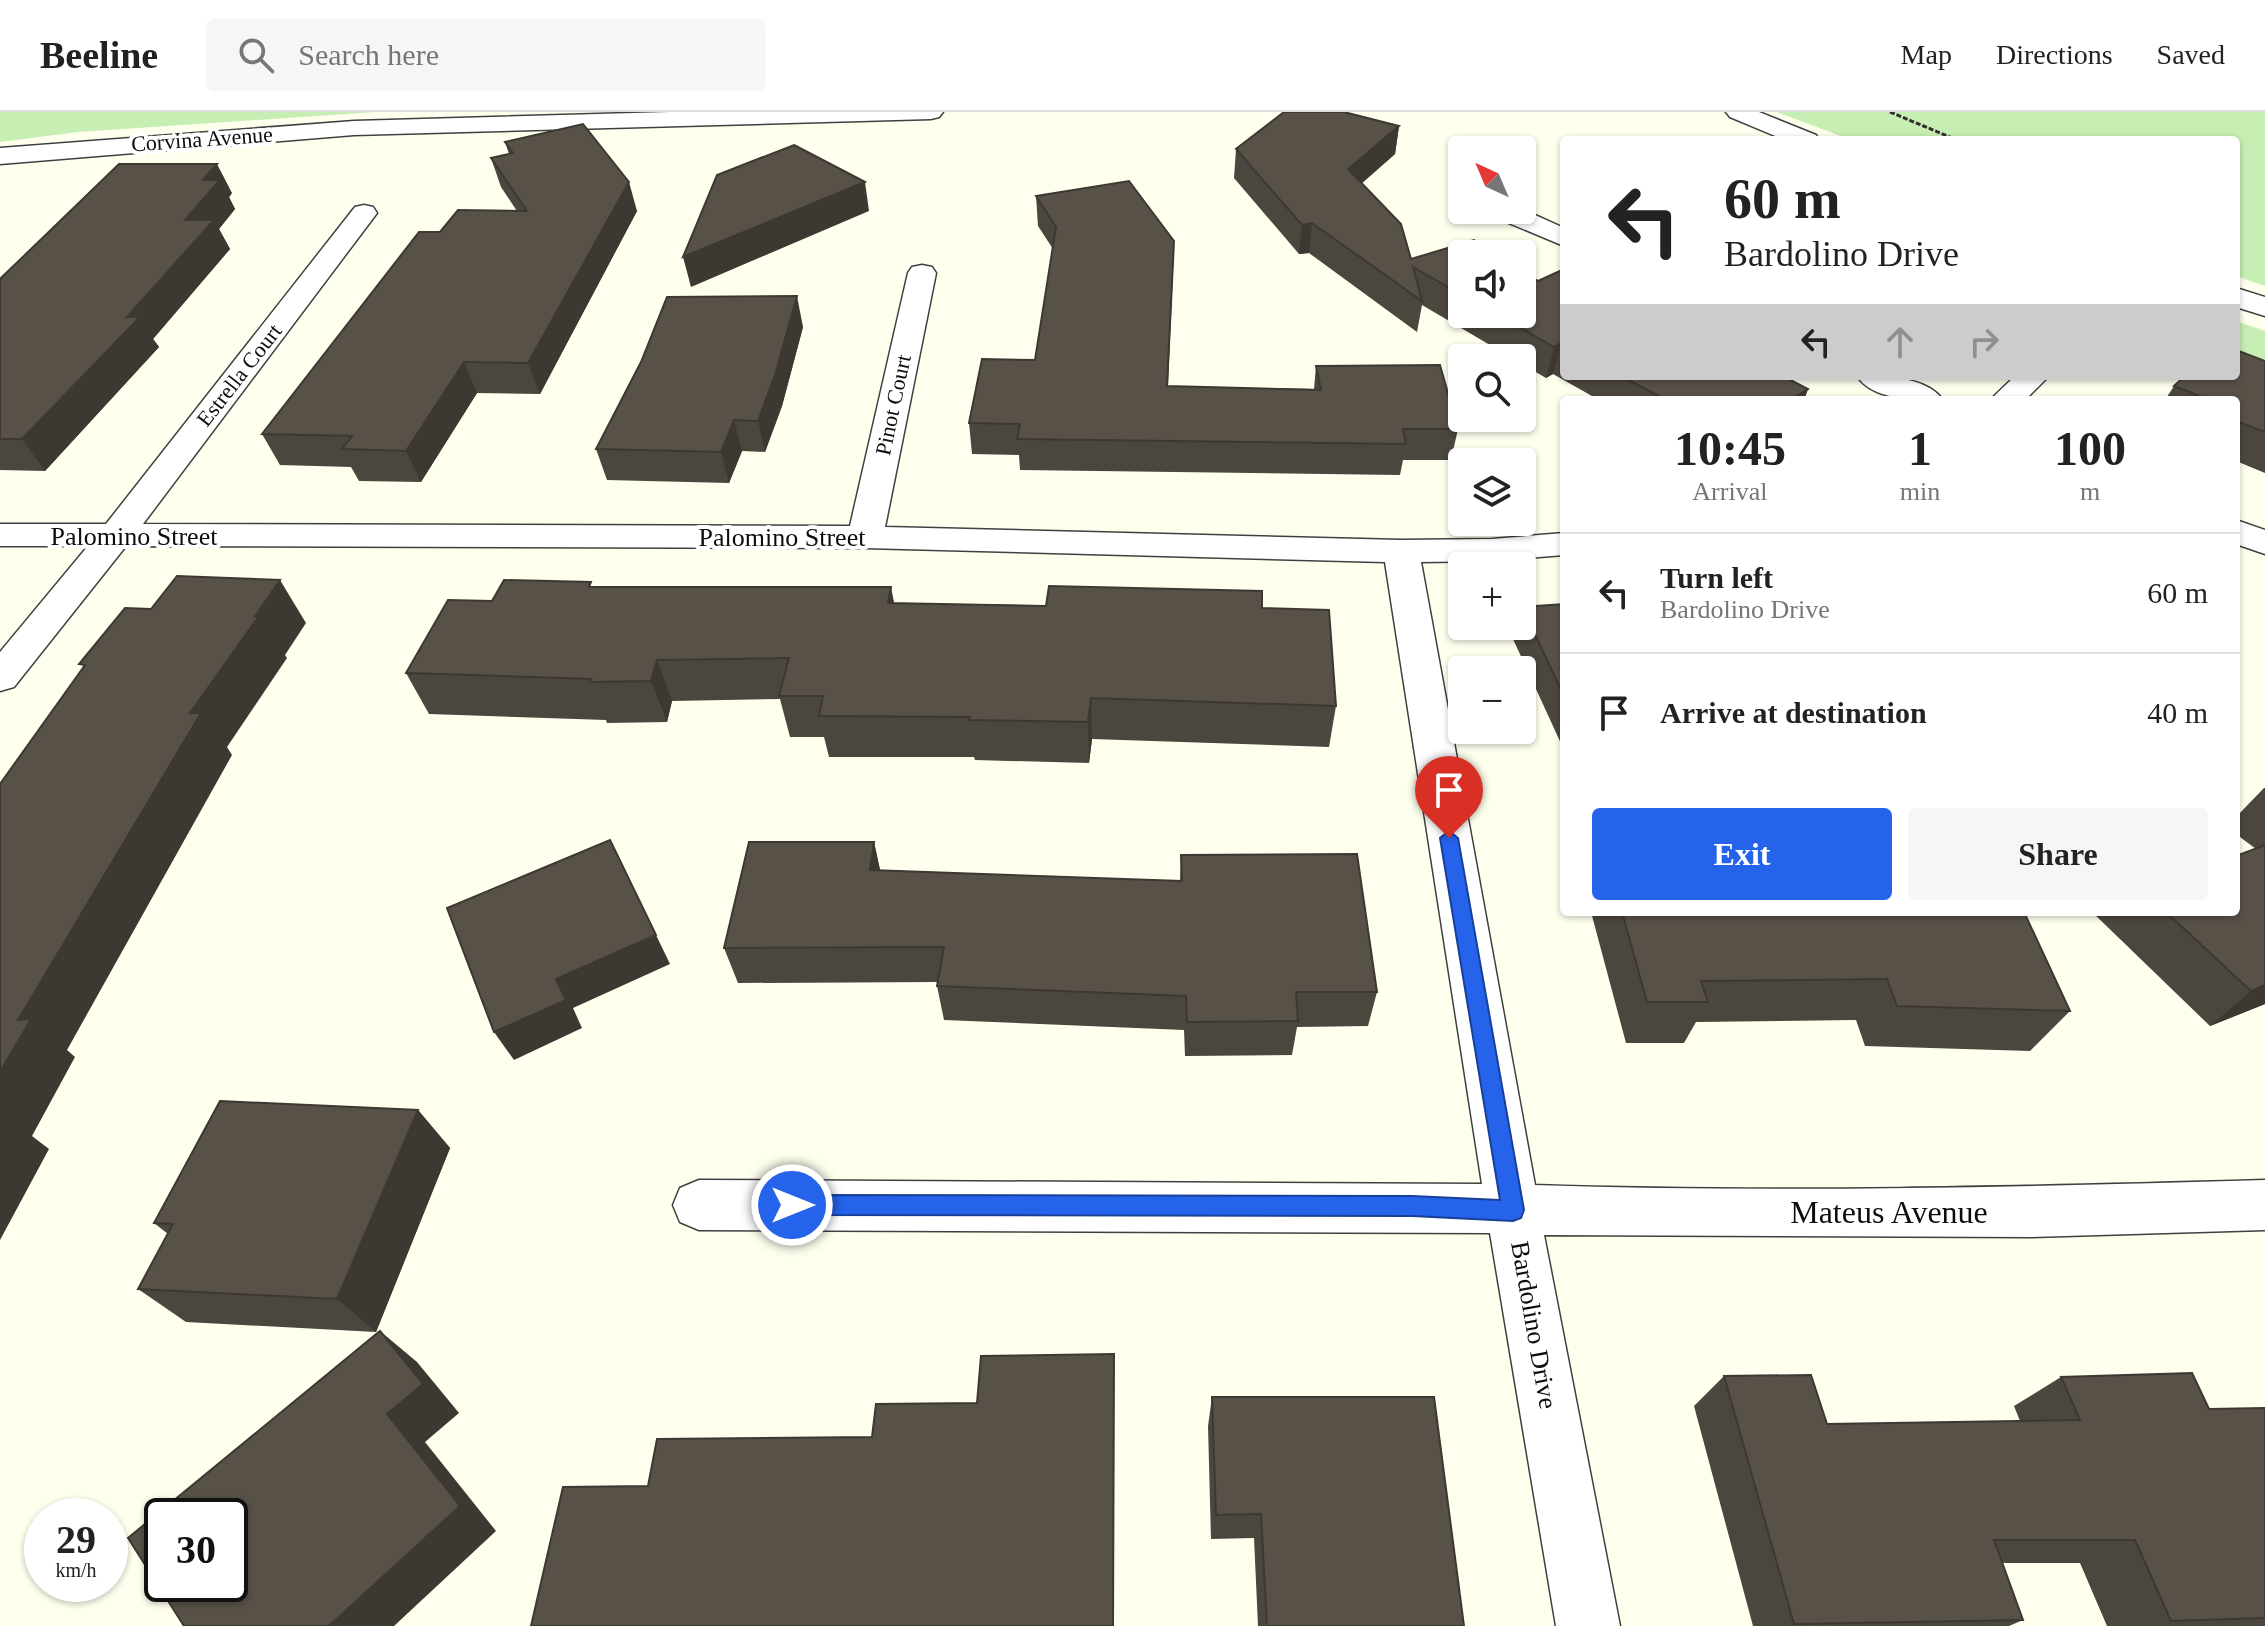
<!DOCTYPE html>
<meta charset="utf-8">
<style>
body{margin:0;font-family:Georgia,serif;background:#f6f6f6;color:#222;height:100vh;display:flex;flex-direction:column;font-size:30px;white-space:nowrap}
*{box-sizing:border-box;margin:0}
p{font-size:26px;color:#767676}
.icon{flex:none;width:44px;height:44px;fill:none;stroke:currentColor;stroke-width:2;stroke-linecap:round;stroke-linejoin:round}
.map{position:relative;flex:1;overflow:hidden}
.drawer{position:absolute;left:1560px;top:284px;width:680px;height:520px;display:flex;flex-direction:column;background:#fff;border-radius:8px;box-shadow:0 2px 6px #0004}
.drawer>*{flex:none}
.banner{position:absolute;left:1560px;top:24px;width:680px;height:244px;border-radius:8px;box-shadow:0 2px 6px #0004;background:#fff;color:#222;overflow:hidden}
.needle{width:52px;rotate:316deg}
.buttons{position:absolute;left:1448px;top:24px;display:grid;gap:16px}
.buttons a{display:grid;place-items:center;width:88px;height:88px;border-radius:8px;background:#fff;box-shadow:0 2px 6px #0004;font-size:40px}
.speed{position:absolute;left:24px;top:1386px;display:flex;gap:16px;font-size:40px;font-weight:700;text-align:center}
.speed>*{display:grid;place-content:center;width:104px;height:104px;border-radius:50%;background:#fff;box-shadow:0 2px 6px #0004;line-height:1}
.speed small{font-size:20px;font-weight:400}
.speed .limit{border:4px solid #111;border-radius:12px;background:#fff;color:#111}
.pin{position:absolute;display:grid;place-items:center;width:68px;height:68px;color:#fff;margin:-82px -34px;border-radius:50% 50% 50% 0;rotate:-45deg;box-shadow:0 0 8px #0007}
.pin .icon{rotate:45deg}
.me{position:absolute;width:88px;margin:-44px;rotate:90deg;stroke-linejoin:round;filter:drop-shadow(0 0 6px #0008)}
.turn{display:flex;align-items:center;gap:28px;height:168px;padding:0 32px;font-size:36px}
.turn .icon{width:104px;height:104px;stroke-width:2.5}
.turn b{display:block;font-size:56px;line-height:68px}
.lanes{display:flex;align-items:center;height:76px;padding:0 32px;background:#0003;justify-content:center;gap:40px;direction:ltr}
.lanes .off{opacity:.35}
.eta{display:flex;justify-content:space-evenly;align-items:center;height:136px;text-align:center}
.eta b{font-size:48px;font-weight:700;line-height:56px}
.button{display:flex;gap:16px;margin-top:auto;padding:16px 32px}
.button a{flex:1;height:92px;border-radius:8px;background:#2563eb;color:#fff;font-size:32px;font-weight:700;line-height:92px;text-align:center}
.button a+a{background:#f6f6f6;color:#222}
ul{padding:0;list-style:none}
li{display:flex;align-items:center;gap:24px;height:120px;padding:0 32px;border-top:2px solid #e0e0e0}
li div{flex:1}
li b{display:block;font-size:30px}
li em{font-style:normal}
header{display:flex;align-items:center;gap:48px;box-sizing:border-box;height:112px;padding:0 40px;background:#fff;border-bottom:2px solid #e0e0e0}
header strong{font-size:38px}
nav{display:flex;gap:44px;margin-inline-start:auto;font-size:28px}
.search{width:560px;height:72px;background:#f6f6f6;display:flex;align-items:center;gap:20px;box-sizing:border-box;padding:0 28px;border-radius:8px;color:#767676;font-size:30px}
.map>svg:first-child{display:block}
</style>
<header>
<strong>Beeline</strong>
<div class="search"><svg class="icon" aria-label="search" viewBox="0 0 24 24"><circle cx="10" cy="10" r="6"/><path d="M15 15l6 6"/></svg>Search here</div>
<nav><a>Map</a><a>Directions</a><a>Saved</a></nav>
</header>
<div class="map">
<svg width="2265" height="1514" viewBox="0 0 2265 1514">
<rect width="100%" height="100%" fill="#ffe"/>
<g fill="#c7eeb3">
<polygon points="0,0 375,0 78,20 0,30"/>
<polygon points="1777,0 2265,0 2265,174 2236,164 2236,28 1851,28"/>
<polygon points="2236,209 2265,219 2265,249 2236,238"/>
</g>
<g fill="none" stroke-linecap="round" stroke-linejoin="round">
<defs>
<g id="street">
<polygon points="669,0 943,0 939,5 931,7 354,23 0,52 0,36 354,9"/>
<polygon points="1726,0 1759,0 1816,23 1819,28 1785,28 1730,5"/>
<path d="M364 93 373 95 377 101 143 412 850 414 908 161 912 155 922 153 932 155 936 161 885 415 1401 428 1492 427 1564 421V443L1492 449 1421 450 1535 1073C1778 1081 2022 1075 2265 1068V1118L2032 1125 1544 1123 1620 1514H1556L1490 1121 699 1118 680 1110 673 1093 680 1076 699 1068 1482 1072 1385 450 865 436 126 434 14 575 0 579V540L88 434H0V412H106L355 95Z"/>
<polygon points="1522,97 1564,116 1564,134 1492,104 1488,98"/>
<polygon points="2236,176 2265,185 2265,204 2236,195"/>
<path d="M1857 264C1883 264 1926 264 1943 288 1916 288 1873 289 1857 264Z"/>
<polygon points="2015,264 2049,264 2025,288 1990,288"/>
<polygon points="2236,408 2265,418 2265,442 2236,432"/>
</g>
</defs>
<use href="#street" stroke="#404040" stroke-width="3"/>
<polyline stroke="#2f2f2f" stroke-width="3" stroke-dasharray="5 2" stroke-linecap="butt" points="1890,0 1957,28"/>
<use href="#street" fill="#fff" fill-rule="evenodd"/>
</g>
<g fill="#4b463e">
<polygon points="1399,14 1395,42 1362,71 1411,147 1462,142 1462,202 1522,202 1538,169 1564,157 1564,264 1783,264 1808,277 1804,288 1599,288 1553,262 1546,266 1522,252 1522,246 1512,246 1422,193 1417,220 1309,141 1299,142 1234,66 1236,37"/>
<polygon points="505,30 637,99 540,282 477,281 421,370 359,369 351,355 280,353 262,322 440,120 517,99 501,75 491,46 509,42"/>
<polygon points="232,81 229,85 235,97 219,117 230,137 153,227 159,235 45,359 0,358 0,167"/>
<polygon points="1036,84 1173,159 1168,274 1314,277 1316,254 1458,317 1451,348 1403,348 1400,363 1020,358 1019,343 972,342 969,311 1035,248 1053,137 1038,114"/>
<polygon points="803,215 782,294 765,340 742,339 729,371 607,368 596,337"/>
<polygon points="2265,249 2265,361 2236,349 2236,288 2165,288 2174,274"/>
<polygon points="593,475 894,491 1262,496 1336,594 1329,635 1092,627 1089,651 975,648 974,645 829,645 824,625 790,625 780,587 672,589 667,610 607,611 606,608 429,602 406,561"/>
<polygon points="1564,492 1564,638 1513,527 1517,514 1522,514 1522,495"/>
<polygon points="2264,676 2265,676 2265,892 2210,914 2092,800 2236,800 2256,737 2236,722 2236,705"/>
<polygon points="874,730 880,758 1180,769 1181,743 1377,880 1368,914 1297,915 1292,943 1185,944 1184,918 944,908 937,874 938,870 738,871 724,836"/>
<polygon points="1591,800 2024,800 2070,899 2030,939 1865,934 1856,908 1696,910 1684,931 1626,931"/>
<polygon points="418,998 450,1036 376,1220 186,1210 138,1177 168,1122 154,1111"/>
<polygon points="1724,1264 1827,1312 2020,1309 2014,1294 2061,1265 2209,1297 2265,1296 2265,1514 2107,1514 2080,1451 2002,1451 2023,1508 2009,1514 1753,1514 1694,1294"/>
<polygon points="1212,1285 1464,1514 1258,1514 1254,1426 1211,1427 1208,1314"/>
</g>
<g fill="#3d3932">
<polygon points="1399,14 1395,42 1345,86 1348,57"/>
<polygon points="217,52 232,81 229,85 235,97 219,117 230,137 153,227 159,235 45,359 22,327 185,108 203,68"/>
<polygon points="629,70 637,99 540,282 528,251"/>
<polygon points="865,70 869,99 691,175 683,145"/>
<polygon points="1312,111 1309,141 1299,142 1302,113"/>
<polygon points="1174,129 1173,159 1166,305 1167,274"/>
<polygon points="797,184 803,215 782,294 765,340 758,309"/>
<polygon points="1561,231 1553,262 1546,266 1554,235"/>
<polygon points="464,250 477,281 421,370 406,339"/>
<polygon points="1808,277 1804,288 1790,288"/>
<polygon points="734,308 742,339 729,371 721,340"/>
<polygon points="280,468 306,511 285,543 287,546 227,635 232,643 67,938 75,945 32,1024 49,1037 0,1128 0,960 18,908 190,601"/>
<polygon points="891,475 899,516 888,491"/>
<polygon points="657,548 672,589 667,610 651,569"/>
<polygon points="1091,586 1092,627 1089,651 1088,610"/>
<polygon points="874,730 882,767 870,758"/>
<polygon points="656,823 670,852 573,896 582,916 514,948 494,920 556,867"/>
<polygon points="2265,873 2265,892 2210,914 2251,879"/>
<polygon points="418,998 450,1036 376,1220 337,1187"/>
<polygon points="380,1219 417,1250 459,1301 425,1330 496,1419 394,1514 329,1514 387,1302"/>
<polygon points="1114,1242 1114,1514 1113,1514"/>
</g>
<g fill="#575148" stroke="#3d3932" stroke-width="2" fill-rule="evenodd">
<polygon points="1284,0 1344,0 1399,14 1348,57 1401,112 1411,147 1474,128 1496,142 1462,142 1462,183 1413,155 1422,189 1312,111 1302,113 1236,37"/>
<polygon points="583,12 629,70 528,251 464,250 406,339 342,337 352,324 262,322 419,120 440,120 458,98 527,99 491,46 513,41 505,30"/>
<polygon points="794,33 865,70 683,145 717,63"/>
<polygon points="119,52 217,52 203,68 220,68 185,108 214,108 127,205 140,205 22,327 0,327 0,167"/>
<polygon points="1129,69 1174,129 1167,274 1321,278 1316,254 1440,253 1458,317 1403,317 1406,332 1017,327 1020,312 969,311 982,247 1035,248 1056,115 1036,84"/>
<polygon points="1564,157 1564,233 1561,231 1554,235 1496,202 1522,202 1522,159 1538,169"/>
<polygon points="797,184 775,263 758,309 734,308 721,340 596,337 641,250 667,185"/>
<polygon points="2236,238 2265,249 2265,320 2236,309 2236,288 2210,288 2174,274 2185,264 2236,264"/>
<polygon points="1621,264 1783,264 1808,277 1790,288 1666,288"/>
<polygon points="177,464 280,468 255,504 259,504 190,601 201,601 18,908 31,907 0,960 0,672 85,553 79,552 125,496 151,497"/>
<polygon points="504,468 591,470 589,475 891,475 888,491 1046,494 1049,474 1262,479 1262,496 1329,498 1336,594 1091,586 1088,610 969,608 970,605 819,604 823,584 779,584 789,546 657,548 651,569 590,570 591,567 406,561 448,488 492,489"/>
<polygon points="1564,492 1564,584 1522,495"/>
<polygon points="610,728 656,823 556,867 566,888 494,920 447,796"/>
<polygon points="749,730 874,730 870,758 1182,769 1181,743 1357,742 1377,880 1296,880 1298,909 1187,910 1186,884 937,874 944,835 724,836"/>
<polygon points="2265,733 2265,873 2251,879 2166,800 2236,800 2236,744"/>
<polygon points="1622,800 2024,800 2070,899 1897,894 1887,867 1701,869 1708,890 1647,890"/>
<polygon points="220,989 418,998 337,1187 138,1177 173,1112 154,1111"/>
<path d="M380 1219 423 1272 387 1302 460 1394 329 1514H184L128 1426ZM162 1404H230V1472H162Z"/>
<polygon points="1114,1242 1113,1514 531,1514 563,1375 648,1374 657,1327 872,1325 876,1292 977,1291 981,1244"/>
<polygon points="2192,1261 2209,1297 2265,1296 2265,1506 2171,1509 2135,1428 1994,1428 2023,1508 1794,1512 1724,1264 1811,1263 1827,1312 2080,1308 2061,1265"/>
<polygon points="1212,1285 1434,1285 1464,1514 1267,1514 1261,1402 1216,1403"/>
</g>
<polygon fill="#2563eb" stroke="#184099" stroke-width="2" points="1449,719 1458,726 1524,1098 1521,1106 1513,1109 1412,1104 792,1103 785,1100 781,1093 785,1086 792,1083 1412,1084 1500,1088 1440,726"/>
<g text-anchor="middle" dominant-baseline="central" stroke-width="8" stroke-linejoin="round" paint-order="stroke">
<g font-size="22" fill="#0d0d0d" stroke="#fff">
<text transform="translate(202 27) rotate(-4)">Corvina Avenue</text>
<text transform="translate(239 263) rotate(-52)">Estrella Court</text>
<text transform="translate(893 293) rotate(-78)">Pinot Court</text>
</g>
<g font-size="26" fill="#0d0d0d" stroke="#fff">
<text x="134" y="424">Palomino Street</text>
<text x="782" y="425">Palomino Street</text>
<text transform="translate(1534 1213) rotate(80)">Bardolino Drive</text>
</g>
<g font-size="32" fill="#0d0d0d" stroke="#fff">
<text x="1889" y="1100">Mateus Avenue</text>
</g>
</g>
</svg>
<div class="buttons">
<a><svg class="needle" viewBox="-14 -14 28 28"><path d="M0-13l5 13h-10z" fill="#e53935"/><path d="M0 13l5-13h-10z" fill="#767676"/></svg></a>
<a><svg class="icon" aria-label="sound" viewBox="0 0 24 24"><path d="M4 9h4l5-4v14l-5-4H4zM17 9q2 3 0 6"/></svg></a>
<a><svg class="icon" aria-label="search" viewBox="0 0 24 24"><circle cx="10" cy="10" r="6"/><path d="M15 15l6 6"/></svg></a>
<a><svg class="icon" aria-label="layers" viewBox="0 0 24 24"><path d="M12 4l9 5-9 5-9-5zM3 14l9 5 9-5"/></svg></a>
<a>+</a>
<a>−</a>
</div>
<div class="speed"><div>29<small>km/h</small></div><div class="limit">30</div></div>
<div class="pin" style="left:1449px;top:726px;background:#d93025"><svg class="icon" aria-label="arrive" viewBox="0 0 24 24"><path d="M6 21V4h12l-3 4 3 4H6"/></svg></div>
<svg class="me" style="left:792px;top:1093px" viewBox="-20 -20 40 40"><circle r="17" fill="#2563eb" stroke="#fff" stroke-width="3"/><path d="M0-11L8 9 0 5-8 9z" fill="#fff"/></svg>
<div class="banner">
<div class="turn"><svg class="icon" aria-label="left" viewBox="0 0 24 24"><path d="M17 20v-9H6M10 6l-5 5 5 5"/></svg><div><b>60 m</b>Bardolino Drive</div></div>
<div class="lanes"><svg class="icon" aria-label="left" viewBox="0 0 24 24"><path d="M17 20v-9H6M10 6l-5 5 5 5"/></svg><svg class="icon off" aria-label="ahead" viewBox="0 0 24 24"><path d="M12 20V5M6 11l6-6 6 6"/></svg><svg class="icon off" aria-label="right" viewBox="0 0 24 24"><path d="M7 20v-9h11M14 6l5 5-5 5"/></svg></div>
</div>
<section class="drawer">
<div class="eta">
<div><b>10:45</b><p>Arrival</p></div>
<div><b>1</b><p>min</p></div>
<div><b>100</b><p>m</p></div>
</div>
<ul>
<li><svg class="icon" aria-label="left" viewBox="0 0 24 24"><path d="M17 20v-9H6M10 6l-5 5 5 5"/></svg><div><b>Turn left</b><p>Bardolino Drive</p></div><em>60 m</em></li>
<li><svg class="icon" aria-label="arrive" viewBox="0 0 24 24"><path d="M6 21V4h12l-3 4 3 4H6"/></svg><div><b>Arrive at destination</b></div><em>40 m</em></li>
</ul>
<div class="button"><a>Exit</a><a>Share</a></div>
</section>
</div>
